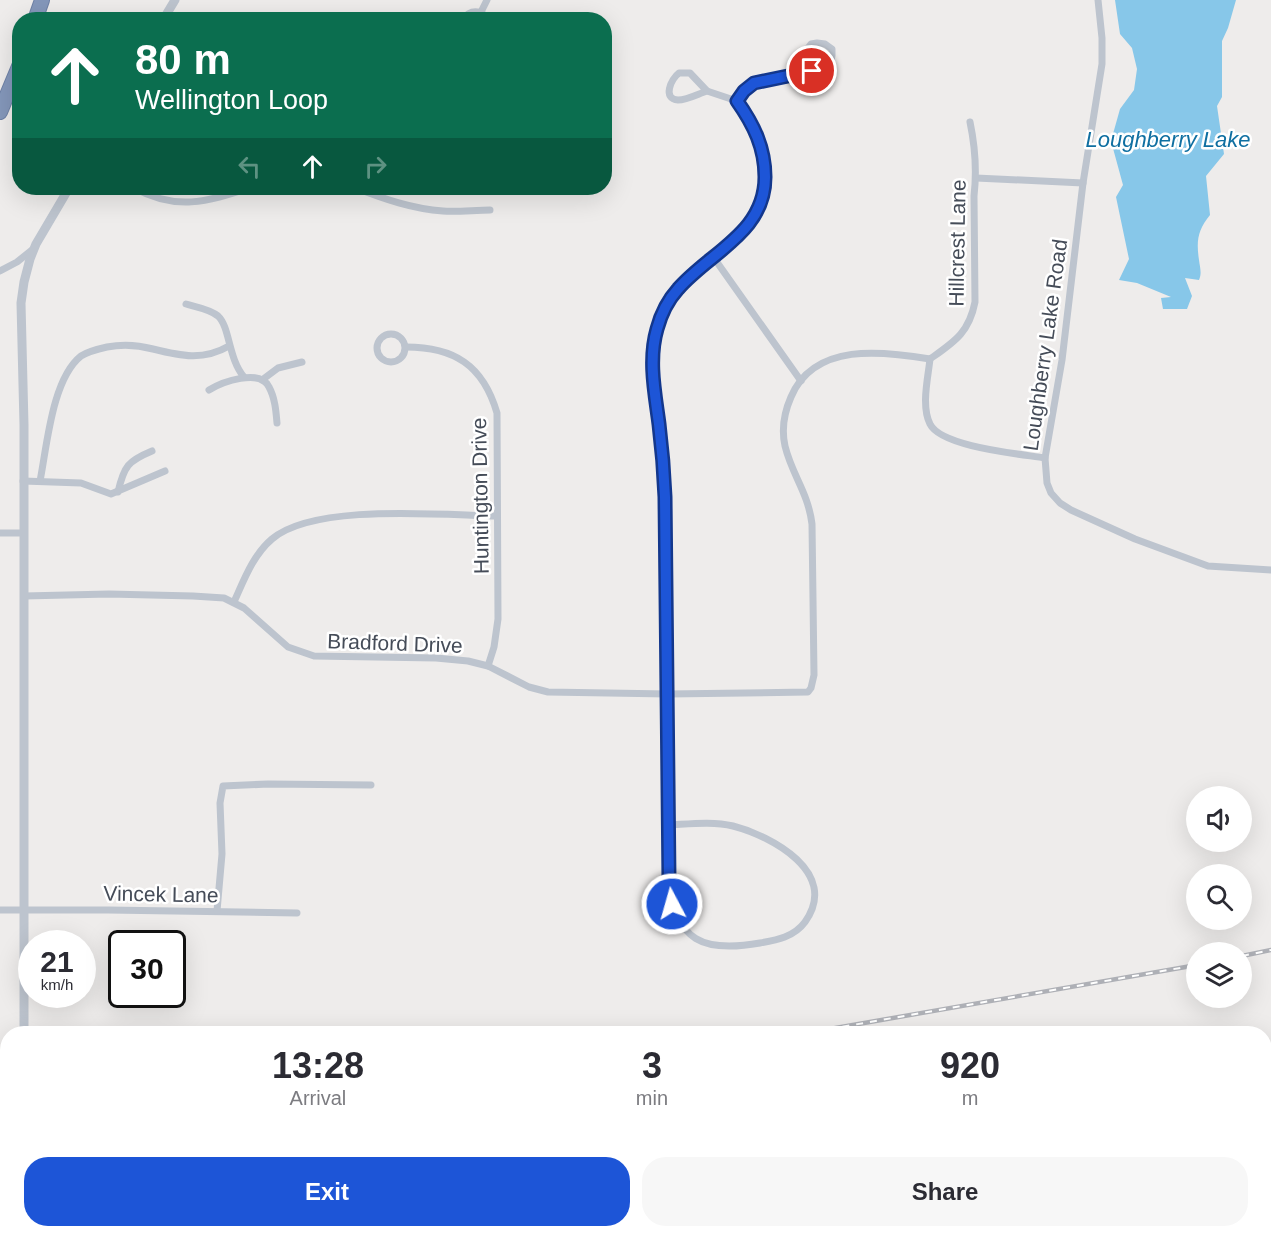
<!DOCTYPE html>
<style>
body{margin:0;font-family:Helvetica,sans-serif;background:#f7f7f7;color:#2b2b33;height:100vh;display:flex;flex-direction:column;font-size:22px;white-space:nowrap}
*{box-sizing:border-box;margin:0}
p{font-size:20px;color:#7c7c81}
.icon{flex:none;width:33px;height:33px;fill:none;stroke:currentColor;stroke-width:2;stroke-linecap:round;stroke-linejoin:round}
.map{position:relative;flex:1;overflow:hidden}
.side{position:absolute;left:0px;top:1026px;width:1272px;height:212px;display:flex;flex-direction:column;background:#fff;border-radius:24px 24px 0 0;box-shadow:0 6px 24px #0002}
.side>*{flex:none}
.banner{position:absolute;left:12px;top:12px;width:600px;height:183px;border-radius:24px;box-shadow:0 6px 24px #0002;background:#0b6e4f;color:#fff;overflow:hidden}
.tools{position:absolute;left:1186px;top:786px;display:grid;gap:12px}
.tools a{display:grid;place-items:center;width:66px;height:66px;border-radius:50%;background:#fff;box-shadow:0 6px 24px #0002;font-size:30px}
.speed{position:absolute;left:18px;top:930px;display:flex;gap:12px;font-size:30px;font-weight:700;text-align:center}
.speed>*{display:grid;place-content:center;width:78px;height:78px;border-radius:50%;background:#fff;box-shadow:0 6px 24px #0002;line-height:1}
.speed small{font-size:15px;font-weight:400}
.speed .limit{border:3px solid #111;border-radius:9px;background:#fff;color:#111}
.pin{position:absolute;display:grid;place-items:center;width:51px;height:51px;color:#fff;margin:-26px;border:3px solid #fff;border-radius:50%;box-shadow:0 2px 6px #0007}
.me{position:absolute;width:66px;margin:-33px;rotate:354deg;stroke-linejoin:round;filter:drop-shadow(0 0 4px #0008)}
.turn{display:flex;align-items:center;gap:21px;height:126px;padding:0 24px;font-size:27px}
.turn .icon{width:78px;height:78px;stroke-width:2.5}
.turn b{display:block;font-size:42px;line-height:51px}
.lanes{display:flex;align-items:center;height:57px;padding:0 24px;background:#0003;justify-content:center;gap:30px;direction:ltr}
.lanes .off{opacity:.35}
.eta{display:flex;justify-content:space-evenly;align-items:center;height:102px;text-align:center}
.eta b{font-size:36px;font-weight:700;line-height:42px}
.action{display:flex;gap:12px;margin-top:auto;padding:12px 24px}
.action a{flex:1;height:69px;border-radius:24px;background:#1d55d7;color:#fff;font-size:24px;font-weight:700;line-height:69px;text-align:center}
.action a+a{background:#f7f7f7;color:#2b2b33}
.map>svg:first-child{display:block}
</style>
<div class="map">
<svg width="1271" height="1237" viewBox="0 0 1271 1237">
<rect width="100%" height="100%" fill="#eeeceb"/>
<polygon fill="#b9edd4" points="489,1230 909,1230 911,1237 489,1237"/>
<path fill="#87c7e9" d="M1115 0H1236L1228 28 1222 41V97L1217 106 1224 154 1206 176 1210 215C1198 230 1196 240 1199 260 1200 268 1202 273 1199 280L1185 278 1192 296 1187 309H1163L1161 298 1171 297 1137 283 1119 280 1129 259 1116 197 1123 185 1111 141 1120 109 1134 90 1137 69 1132 48 1120 34Z"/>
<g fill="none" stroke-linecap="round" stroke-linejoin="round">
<defs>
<g id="motorway">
<polyline points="35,20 42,0"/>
<polyline points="0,112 20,64"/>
</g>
</defs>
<use href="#motorway" stroke="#6f82a6" stroke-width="16"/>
<g stroke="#bdc4ce" stroke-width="7">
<polyline points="1098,0 1102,38 1102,64 1083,183 1062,360 1045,458 1047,483 1051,493 1060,503 1071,510 1135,539 1208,566 1271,570"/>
<polyline points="481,12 487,0"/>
<path d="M462 20C470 9 481 9 489 20"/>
<path d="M817 43 825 44 832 49C834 73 817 70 799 73L808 48 811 44Z"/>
<path d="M679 73H690L707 91C698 94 687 100 678 100 662 99 671 79 679 73Z"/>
<polyline points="707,91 737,101"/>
<path d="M737 101C752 77 773 78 799 73"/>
<polyline points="976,178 1083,183"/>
<path d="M134 188C176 211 207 202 249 188"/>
<path d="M356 188C384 199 413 209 443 211 458 212 475 210 490 210"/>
<polyline points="714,258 801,381"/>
<polyline points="0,271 17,262 32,250"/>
<path d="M186 304C196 307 210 309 218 316 230 327 228 358 244 377"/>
<circle cx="391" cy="348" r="14"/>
<path d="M406 347C454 347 483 365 497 413L498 619 494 647 488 666"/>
<path d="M930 359C928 378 921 406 930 424 941 447 1021 454 1045 458"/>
<polyline points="262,380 278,368 302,362"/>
<path d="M209 390C222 382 260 368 269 387 275 398 276 411 277 423"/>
<polyline points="23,481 81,483 111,494 165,471"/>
<path d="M40 481C47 446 52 379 81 356 89 351 98 349 107 347 123 344 138 345 153 349 181 356 203 361 229 346"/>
<path d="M118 492C124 466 128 461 152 451"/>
<polyline points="0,533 24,533"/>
<path d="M24 596 109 594 193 596 224 598 244 608 288 647 314 656 436 658 468 661 488 666 529 687 548 692 668 694 808 692 811 688 814 675 812 524C808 492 792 475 785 446 781 428 784 413 791 397 814 342 883 351 930 359 954 342 969 333 975 302L974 196C977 170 975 146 970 122"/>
<path d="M234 602C244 580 253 555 272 539 314 503 441 515 497 516"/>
<path d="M669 825C689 824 713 821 733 826 772 836 840 873 805 922 794 937 777 940 760 943 704 953 675 942 669 880L665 497 652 355 657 328 666 306 677 290 751 224 762 201 765 167 761 145 749 118 737 101"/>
<polyline points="0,910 108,910 297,913"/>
<polyline points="217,911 222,854 220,803 223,786 268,784 371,785"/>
<polyline points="1168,1230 1242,1237"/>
<polyline points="1049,1237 1075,1230"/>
</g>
<g stroke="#bdc4ce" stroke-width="9">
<polyline points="163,20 175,0"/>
<polyline points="24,1034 24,425 21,303 24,282 30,259 36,244 69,188"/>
<polyline points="24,1237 24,1230"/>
</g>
<use href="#motorway" stroke="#8497ba" stroke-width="14"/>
<defs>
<g id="rail">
<polyline points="1242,956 1271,950"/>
<polyline points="801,1034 1197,965"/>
<polyline points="0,1174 8,1173"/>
</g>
</defs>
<use href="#rail" stroke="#aeb0b6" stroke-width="4.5"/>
<use href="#rail" stroke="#fff" stroke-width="2" stroke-dasharray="7" stroke-linecap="butt"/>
</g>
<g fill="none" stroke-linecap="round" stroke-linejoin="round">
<defs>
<path id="route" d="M672 904 669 880 665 497C664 472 662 448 659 424 655 393 648 360 657 329 661 314 668 300 678 289 710 252 765 233 765 177 765 148 754 125 737 101L744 91 754 83 812 71"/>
</defs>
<use href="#route" stroke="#13378c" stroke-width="15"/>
<use href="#route" stroke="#1d55d7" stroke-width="10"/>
</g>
<g text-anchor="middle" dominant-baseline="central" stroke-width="5" stroke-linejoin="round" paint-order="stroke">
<g font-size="21" fill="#454c58" stroke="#fff">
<text transform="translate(957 243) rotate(-89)">Hillcrest Lane</text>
<text transform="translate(1045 345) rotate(-82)">Loughberry Lake Road</text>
<text transform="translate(480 496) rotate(-91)">Huntington Drive</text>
<text transform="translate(395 643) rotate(2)">Bradford Drive</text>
<text transform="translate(161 894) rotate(1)">Vincek Lane</text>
</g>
<g font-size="22" font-style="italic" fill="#0f6fa1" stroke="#fff">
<text x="1168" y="139">Loughberry Lake</text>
</g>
</g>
</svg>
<div class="tools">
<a><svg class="icon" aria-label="sound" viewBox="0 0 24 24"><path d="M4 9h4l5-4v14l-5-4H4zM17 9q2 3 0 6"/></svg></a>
<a><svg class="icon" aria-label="search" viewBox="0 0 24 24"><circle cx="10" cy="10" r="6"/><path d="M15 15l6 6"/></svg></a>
<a><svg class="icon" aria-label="layers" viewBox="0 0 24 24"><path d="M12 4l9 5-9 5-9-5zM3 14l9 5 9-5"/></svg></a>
</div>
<div class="speed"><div>21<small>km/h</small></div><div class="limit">30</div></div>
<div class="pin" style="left:812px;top:71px;background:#d93025"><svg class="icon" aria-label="arrive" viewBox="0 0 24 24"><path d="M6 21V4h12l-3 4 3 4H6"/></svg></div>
<svg class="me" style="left:672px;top:904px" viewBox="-20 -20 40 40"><circle r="17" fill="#1d55d7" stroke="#fff" stroke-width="3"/><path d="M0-11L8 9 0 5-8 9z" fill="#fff"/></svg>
<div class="banner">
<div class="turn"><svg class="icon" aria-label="ahead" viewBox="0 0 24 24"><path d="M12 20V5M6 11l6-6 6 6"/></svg><div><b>80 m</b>Wellington Loop</div></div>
<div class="lanes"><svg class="icon off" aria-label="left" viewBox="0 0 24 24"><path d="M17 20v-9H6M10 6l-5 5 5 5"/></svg><svg class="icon" aria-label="ahead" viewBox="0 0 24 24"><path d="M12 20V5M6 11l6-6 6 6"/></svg><svg class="icon off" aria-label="right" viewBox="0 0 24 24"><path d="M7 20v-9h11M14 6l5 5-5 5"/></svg></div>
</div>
<section class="side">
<div class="eta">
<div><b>13:28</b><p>Arrival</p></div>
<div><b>3</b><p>min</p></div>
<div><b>920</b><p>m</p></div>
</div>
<div class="action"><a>Exit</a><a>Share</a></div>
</section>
</div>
